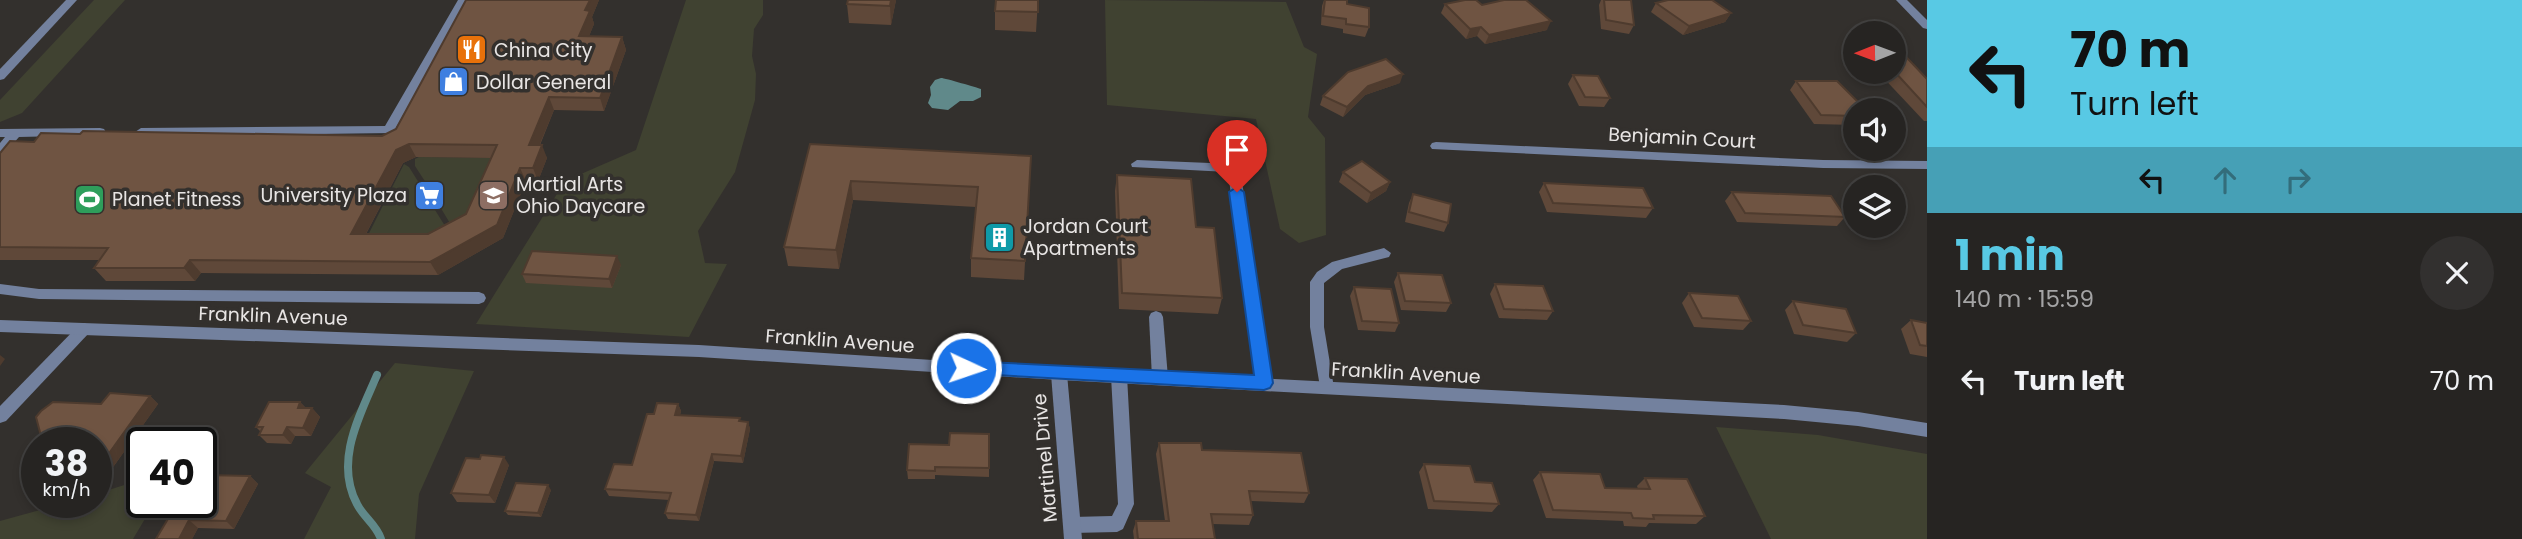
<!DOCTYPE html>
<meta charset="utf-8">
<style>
body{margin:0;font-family:Poppins,sans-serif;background:#32302f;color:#f1f3f6;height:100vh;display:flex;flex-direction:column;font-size:26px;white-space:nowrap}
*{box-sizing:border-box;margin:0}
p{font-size:23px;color:#a4a4a5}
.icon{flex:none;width:38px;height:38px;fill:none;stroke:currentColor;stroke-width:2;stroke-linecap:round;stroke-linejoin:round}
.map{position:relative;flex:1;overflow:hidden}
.panel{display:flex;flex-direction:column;background:#262422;width:595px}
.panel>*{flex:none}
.hud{background:#58c9e4;color:#111;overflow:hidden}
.needle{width:46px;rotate:269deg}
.tools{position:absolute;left:1843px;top:21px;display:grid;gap:14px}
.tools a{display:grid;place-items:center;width:63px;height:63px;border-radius:50%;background:#262422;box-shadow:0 4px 10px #0003,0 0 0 2px #424140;font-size:35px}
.speed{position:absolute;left:21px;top:427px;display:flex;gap:14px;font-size:35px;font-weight:700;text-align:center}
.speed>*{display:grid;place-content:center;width:91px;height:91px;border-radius:50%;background:#262422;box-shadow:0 4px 10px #0003,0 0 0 2px #424140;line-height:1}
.speed small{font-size:18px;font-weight:400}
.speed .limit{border:4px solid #111;border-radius:10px;background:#fff;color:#111}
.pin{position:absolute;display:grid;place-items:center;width:60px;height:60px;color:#fff;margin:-72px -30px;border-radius:50% 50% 50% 0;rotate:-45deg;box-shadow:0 0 7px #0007}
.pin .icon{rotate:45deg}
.me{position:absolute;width:77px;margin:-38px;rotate:93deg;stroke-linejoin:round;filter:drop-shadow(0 0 5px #0008)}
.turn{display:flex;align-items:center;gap:24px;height:147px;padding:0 28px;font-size:32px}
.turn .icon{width:91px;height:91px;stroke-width:2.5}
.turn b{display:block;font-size:49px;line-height:60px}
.lanes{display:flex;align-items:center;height:66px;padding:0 28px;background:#0003;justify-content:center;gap:35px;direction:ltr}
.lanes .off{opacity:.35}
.round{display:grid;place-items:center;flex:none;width:74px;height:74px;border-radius:37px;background:#32302f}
.headline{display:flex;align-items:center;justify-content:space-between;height:119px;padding:0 28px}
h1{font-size:42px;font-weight:700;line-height:52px;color:#58c9e4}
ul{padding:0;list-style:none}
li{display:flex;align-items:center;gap:21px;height:98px;padding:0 28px}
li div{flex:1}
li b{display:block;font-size:26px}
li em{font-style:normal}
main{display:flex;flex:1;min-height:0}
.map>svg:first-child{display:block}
</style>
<main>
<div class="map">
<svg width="1927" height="539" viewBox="0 0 1927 539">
<rect width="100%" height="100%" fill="#33302d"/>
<g fill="#404231">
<polygon points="94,0 125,0 22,113 0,122 0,100"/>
<polygon points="686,0 763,0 763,15 754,29 752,56 756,74 755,100 735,172 698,231 705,263 727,264 689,337 476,324 565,181 636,150"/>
<polygon points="1105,0 1286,2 1304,47 1317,54 1308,117 1325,138 1326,235 1299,243 1280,229 1256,119 1107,105"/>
<polygon points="419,157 498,158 472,218 451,225 436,200 440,190 430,189 415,166 415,159"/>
<polygon points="404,164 409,167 424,191 419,200 422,203 430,202 445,226 441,238 364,243"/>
<polygon points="395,363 474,371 419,494 415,539 304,539 331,487 305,473"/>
<polygon points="1716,427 1818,435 1927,454 1927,539 1771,539"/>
<polygon points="140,480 142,502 155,502 133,539 0,539 0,521 69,502 96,502 96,494"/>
</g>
<path fill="#60898a" d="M941 78C945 78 978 88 981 89V97L973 101H960L948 110 932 108 928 103 931 95 930 87 935 80Z"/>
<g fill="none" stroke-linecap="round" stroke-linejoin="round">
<path stroke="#60898a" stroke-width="8" d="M377 375C360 415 334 461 357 504 364 518 376 524 381 539"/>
<g fill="#73819e" fill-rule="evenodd">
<polygon points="458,0 468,0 393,133 141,136 135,132 141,128 385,126"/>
<polygon points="100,128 104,129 106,132 104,135 19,137 4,154 0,155 0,143 5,137 0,137 0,129"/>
<polygon points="1137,160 1234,164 1240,168 1272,383 1269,387 1264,389 1259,387 1256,383 1228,172 1132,167 1131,164"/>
<polygon points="1384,248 1391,253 1389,257 1342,269 1324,283 1324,327 1334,388 1331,393 1326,394 1321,393 1310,327 1310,282 1317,272 1332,262"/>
<polygon points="0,284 39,289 479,292 484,294 486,298 484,302 479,304 39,299 0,294"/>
<polygon points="1156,311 1161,313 1163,317 1168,378 1165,382 1160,384 1155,382 1152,378 1149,317 1151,313"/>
<polygon points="84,323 89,325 91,329 89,333 6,421 0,423 0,406 79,325"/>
<polygon points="1119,370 1124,372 1127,376 1134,504 1123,529 1117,532 1072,533 1066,530 1064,525 1066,520 1072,517 1112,516 1118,504 1111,376 1114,372"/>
</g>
<g fill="#73819e" fill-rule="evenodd">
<polygon points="1896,0 1907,0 1927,20 1927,29 1923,28"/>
<polygon points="1436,142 1823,160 1927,161 1927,169 1823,168 1432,149 1430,146 1432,143"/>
<polygon points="1059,368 1064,370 1067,374 1082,539 1064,539 1051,374 1054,370"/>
</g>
<g fill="#73819e" fill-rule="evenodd">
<polygon points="66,0 77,0 4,79 0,80 0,69"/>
<polygon points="0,320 699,345 1059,368 1784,405 1858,412 1927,423 1927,437 1858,426 1784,419 1059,380 699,357 0,332"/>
</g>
</g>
<g fill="#5f4839" fill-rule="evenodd">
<path d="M466 0H599L592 17 594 24 589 36 622 37 626 50 604 111 554 110 540 145 547 158 538 181H526L503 238 438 275 201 273 195 281H106L94 268 99 260H0V153L34 142 382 136 396 129ZM416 157 491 158 466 214 428 234H366L403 163Z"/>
<polygon points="896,0 891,25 849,23 847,4"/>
<polygon points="1038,0 1036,32 995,30 995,11"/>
<polygon points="1324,0 1344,0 1369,27 1365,37 1343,33 1343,29 1321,25 1322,6"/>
<polygon points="1601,0 1631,0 1634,25 1629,34 1601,29 1599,5"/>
<polygon points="1656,3 1731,13 1725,22 1683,35 1651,12"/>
<polygon points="1445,4 1482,5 1547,30 1485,44 1477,36 1466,39 1441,13"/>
<polygon points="1878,72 1894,72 1927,79 1927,121 1924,121"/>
<polygon points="1573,75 1610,98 1604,107 1579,106 1568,84"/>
<polygon points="1796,81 1855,110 1855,125 1814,124 1790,90"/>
<polygon points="1400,83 1365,95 1343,117 1320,105 1323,96"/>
<polygon points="810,144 1031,156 1024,280 971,277 971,258 976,207 853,200 839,269 788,266 784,247"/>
<polygon points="1343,172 1390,182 1386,191 1367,203 1339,182"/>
<polygon points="1117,175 1196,227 1222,298 1218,314 1119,309 1115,191"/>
<polygon points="1544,183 1653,208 1646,218 1547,212 1539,192"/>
<polygon points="1732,192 1845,217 1837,226 1737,222 1725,201"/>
<polygon points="1413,194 1448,223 1444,232 1405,222 1409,203"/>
<polygon points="621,265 612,288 526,283 522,274"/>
<polygon points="1398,273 1451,303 1446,312 1401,310 1394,282"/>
<polygon points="1495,284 1553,311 1547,320 1499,318 1490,294"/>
<polygon points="1354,287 1399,323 1395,332 1358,330 1350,296"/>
<polygon points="1689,293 1751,321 1743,330 1694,327 1682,303"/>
<polygon points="1793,301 1856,333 1847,342 1794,334 1785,310"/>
<polygon points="1911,320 1927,323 1927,357 1910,354 1901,329"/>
<polygon points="150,396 158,404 111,470 114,473 98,501 96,501 96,443 49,443 41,436"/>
<polygon points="300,402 306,408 312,408 320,417 311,436 295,436 291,444 267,443 259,435 261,432 256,427"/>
<polygon points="678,404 681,411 680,415 748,422 750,429 743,463 714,461 699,521 668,519 665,513 669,500 609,496 605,489 632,465 654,414"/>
<polygon points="989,434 989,477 935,475 935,479 908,479 907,470 949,445"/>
<polygon points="1159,443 1202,450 1309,493 1304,503 1251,501 1253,515 1249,525 1213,524 1215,539 1134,539 1133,531 1136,521 1165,521 1156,454"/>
<polygon points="480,459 509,465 495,503 457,502 451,493"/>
<polygon points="1424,464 1475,482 1499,504 1492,512 1428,509 1419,472"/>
<polygon points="1540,472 1605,488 1638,489 1637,486 1645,478 1705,516 1696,524 1649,523 1646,527 1624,526 1623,521 1546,518 1533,480"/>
<polygon points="204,475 250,476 258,484 234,529 198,528 192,539 156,539"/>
<polygon points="551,490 541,517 508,515 505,511"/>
</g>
<g fill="#4e3b2e">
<polygon points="590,0 599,0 592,17 594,24 584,49 579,36 585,10"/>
<polygon points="891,0 896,0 891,25 890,6"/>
<polygon points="1731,13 1725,22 1683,35 1689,26"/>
<polygon points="1551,21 1547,30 1485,44 1489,35"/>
<polygon points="1481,27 1477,36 1466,39 1470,29"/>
<polygon points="622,37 626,50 604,111 600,98"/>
<polygon points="1403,74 1400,83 1365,95 1343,117 1347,107 1368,86"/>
<polygon points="549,97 554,110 534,158 529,145"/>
<polygon points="409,144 416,157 403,163 359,247 351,234 396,150"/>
<polygon points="542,145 547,158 538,181 533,168"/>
<polygon points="520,168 526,181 503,238 438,275 430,262"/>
<polygon points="851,181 853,200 839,269 836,250"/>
<polygon points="1390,182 1386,191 1367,203 1371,193"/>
<polygon points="617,256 621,265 612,288 609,279"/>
<polygon points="190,260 201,273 195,281 184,268"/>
<polygon points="0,355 5,359 0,366"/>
<polygon points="150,396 158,404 111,470 114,473 98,501 96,499 96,480 100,466"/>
<polygon points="300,402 308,411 298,408"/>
<polygon points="678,404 681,411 678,422 675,415"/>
<polygon points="312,408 320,417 311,436 303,428"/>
<polygon points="748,422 750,429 743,463 741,456"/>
<polygon points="287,427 295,436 291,444 283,435"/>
<polygon points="712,454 714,461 699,521 696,515"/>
<polygon points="504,457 509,465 495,503 489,495"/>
<polygon points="250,476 258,484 234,529 226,521"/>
<polygon points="548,485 551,490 541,517 538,513"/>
<polygon points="189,520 198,528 192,539 179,539"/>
</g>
<g fill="#6f5442" stroke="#4e3b2e" stroke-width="2" fill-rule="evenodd">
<path d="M466 0H590L585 10 590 11 579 36 622 37 600 98 549 97 529 145H542L533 168H520L497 225 430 262 190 260 184 268H94L108 248 0 247V153L10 141 34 142 41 133 80 134 83 131 382 136 396 129ZM409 144 497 145 466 214 428 234H351L396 150Z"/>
<polygon points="848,0 891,0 890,6 847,4"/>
<polygon points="996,0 1038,0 1038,12 995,11"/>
<polygon points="1325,0 1347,0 1347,4 1369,8 1369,27 1346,24 1346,19 1323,16"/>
<polygon points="1465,0 1476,0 1482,5 1504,0 1526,0 1551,21 1489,35 1481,27 1470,29 1445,4"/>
<polygon points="1604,0 1631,0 1634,25 1606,20"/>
<polygon points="1668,0 1712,0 1731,13 1689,26 1656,3"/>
<polygon points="1894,44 1927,79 1927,107 1894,71"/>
<polygon points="1386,59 1403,74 1368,86 1347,107 1323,96 1348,72"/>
<polygon points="1573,75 1598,76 1610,98 1585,97"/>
<polygon points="1796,81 1837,81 1866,110 1855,110 1855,116 1821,115"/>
<polygon points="810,144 1031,156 1025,261 971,258 978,187 851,181 836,250 784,247"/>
<polygon points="1362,161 1390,182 1371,193 1343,172"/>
<polygon points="1117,175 1191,179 1196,227 1214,228 1222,298 1122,293"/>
<polygon points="1544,183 1643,188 1653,208 1553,203"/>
<polygon points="1732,192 1831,196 1845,217 1745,213"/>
<polygon points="1413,194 1451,204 1448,223 1409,212"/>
<polygon points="532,251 617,256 609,279 522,274"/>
<polygon points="1398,273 1442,275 1451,303 1405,301"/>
<polygon points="1495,284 1543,286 1553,311 1504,309"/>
<polygon points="1354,287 1391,289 1399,323 1362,321"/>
<polygon points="1689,293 1738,296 1751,321 1702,318"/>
<polygon points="1793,301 1846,309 1856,333 1803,325"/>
<polygon points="1911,320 1927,323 1927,346 1920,345"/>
<polygon points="110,393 150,396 100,466 105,466 96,480 96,443 72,443 76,438 41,436 36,417 41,411 53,402 101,404"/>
<polygon points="269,402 300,402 298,408 312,408 303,428 287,427 283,435 259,435 263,427 256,427"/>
<polygon points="657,403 678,404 675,415 740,418 739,421 748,422 741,456 712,454 696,515 665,513 671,493 605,489 614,464 632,465 647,414 654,414"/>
<polygon points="950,433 989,434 989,468 935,467 935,471 907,470 909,444 949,445"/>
<polygon points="1159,443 1201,443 1202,450 1301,453 1309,493 1249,491 1253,515 1211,514 1215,539 1138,539 1136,521 1169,521"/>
<polygon points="481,455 504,457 489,495 451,493 466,458 480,459"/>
<polygon points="1424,464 1470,466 1475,482 1492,483 1499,504 1434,501"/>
<polygon points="1540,472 1600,474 1605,488 1650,489 1645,478 1687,479 1705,516 1653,515 1654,519 1633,518 1631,513 1553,510"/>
<polygon points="201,474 204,475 250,476 226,521 189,520 179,539 156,539 178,502 201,502"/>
<polygon points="516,483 548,485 538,513 505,511"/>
</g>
<polygon fill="#1a73e8" stroke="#114b97" stroke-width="2" points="1237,187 1244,192 1273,383 1270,388 1264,390 960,373 958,368 960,363 966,361 1254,375 1229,192"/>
<defs>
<symbol id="restaurant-square" viewBox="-11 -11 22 22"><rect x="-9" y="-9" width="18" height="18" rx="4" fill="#e8710a" stroke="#33302d"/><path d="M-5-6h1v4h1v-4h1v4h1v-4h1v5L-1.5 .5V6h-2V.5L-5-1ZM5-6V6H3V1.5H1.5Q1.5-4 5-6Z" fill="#fff"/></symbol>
<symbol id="shop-square" viewBox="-11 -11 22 22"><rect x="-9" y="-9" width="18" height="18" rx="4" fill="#3f7fe0" stroke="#33302d"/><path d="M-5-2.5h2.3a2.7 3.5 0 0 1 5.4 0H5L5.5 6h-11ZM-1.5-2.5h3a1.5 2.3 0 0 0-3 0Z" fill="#fff"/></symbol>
<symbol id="supermarket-square" viewBox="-11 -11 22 22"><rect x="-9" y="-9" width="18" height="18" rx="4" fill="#3f7fe0" stroke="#33302d"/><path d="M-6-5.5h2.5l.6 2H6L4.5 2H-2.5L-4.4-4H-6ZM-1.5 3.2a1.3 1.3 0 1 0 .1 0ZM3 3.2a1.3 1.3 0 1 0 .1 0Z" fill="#fff"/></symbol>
<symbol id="school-square" viewBox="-11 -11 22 22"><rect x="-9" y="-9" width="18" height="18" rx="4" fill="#8d6e63" stroke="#33302d"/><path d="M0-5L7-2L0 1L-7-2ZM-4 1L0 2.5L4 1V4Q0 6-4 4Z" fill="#fff"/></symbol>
<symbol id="stadium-square" viewBox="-11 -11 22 22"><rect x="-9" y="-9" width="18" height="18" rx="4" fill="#2e9e5b" stroke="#33302d"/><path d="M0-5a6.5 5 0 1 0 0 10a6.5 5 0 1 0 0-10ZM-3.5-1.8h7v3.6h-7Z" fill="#fff"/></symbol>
<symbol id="building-square" viewBox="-11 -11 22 22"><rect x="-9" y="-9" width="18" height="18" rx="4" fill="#0f9aa8" stroke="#33302d"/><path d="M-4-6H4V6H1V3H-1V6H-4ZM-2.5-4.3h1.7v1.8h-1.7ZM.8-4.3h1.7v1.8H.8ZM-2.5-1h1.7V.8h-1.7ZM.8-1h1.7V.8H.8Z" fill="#fff"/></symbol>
</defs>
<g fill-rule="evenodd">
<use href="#restaurant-square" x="454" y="32" width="35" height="35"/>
<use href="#shop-square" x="436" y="64" width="35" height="35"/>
<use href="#supermarket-square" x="412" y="178" width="35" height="35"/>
<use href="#school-square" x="476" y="178" width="35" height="35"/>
<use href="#stadium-square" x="72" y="182" width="35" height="35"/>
<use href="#building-square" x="982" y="220" width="35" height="35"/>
</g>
<g text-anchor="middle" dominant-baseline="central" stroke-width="7" stroke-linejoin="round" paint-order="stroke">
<g font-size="19" fill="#e8e5e4" stroke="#33302d" text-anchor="start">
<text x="494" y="50">China City</text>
<text x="476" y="82">Dollar General</text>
<text x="516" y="184">Martial Arts<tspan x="516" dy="22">Ohio Daycare</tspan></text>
<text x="407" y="195" text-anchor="end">University Plaza</text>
<text x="112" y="199">Planet Fitness</text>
<text x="1023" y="226">Jordan Court<tspan x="1023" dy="22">Apartments</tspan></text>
</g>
<g font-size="19" fill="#e8e5e4" stroke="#33302d">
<text transform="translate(1682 138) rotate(3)">Benjamin Court</text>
<text transform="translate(273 316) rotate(2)">Franklin Avenue</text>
<text transform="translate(840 341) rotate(4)">Franklin Avenue</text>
<text transform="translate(1406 373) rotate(3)">Franklin Avenue</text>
<text transform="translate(1045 458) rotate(-95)">Martinel Drive</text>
</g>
</g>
</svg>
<div class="tools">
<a><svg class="needle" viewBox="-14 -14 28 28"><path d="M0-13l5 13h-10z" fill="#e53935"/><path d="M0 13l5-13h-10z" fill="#a4a4a5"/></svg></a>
<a><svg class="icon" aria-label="sound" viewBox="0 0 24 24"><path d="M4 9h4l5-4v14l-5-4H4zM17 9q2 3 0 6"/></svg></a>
<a><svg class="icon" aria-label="layers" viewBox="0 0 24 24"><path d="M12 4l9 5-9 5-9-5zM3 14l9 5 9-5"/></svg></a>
</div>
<div class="speed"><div>38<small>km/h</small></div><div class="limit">40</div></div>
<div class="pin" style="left:1237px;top:192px;background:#d93025"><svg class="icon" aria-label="arrive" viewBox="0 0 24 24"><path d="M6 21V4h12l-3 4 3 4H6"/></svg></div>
<svg class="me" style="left:966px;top:368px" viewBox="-20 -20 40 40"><circle r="17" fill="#1a73e8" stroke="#fff" stroke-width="3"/><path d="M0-11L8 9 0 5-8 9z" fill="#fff"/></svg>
</div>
<section class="panel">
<div class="hud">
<div class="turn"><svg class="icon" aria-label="left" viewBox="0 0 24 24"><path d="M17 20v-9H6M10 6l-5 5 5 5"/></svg><div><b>70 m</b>Turn left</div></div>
<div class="lanes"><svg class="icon" aria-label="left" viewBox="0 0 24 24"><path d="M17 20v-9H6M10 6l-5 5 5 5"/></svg><svg class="icon off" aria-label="ahead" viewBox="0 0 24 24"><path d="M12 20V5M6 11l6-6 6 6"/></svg><svg class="icon off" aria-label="right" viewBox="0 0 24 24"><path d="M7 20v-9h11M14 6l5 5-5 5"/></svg></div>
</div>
<div class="headline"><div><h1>1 min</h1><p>140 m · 15:59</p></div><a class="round"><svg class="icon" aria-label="close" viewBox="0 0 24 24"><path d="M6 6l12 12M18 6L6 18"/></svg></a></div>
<ul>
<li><svg class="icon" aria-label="left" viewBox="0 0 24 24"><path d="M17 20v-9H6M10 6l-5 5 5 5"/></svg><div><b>Turn left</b></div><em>70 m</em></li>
</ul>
</section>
</main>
